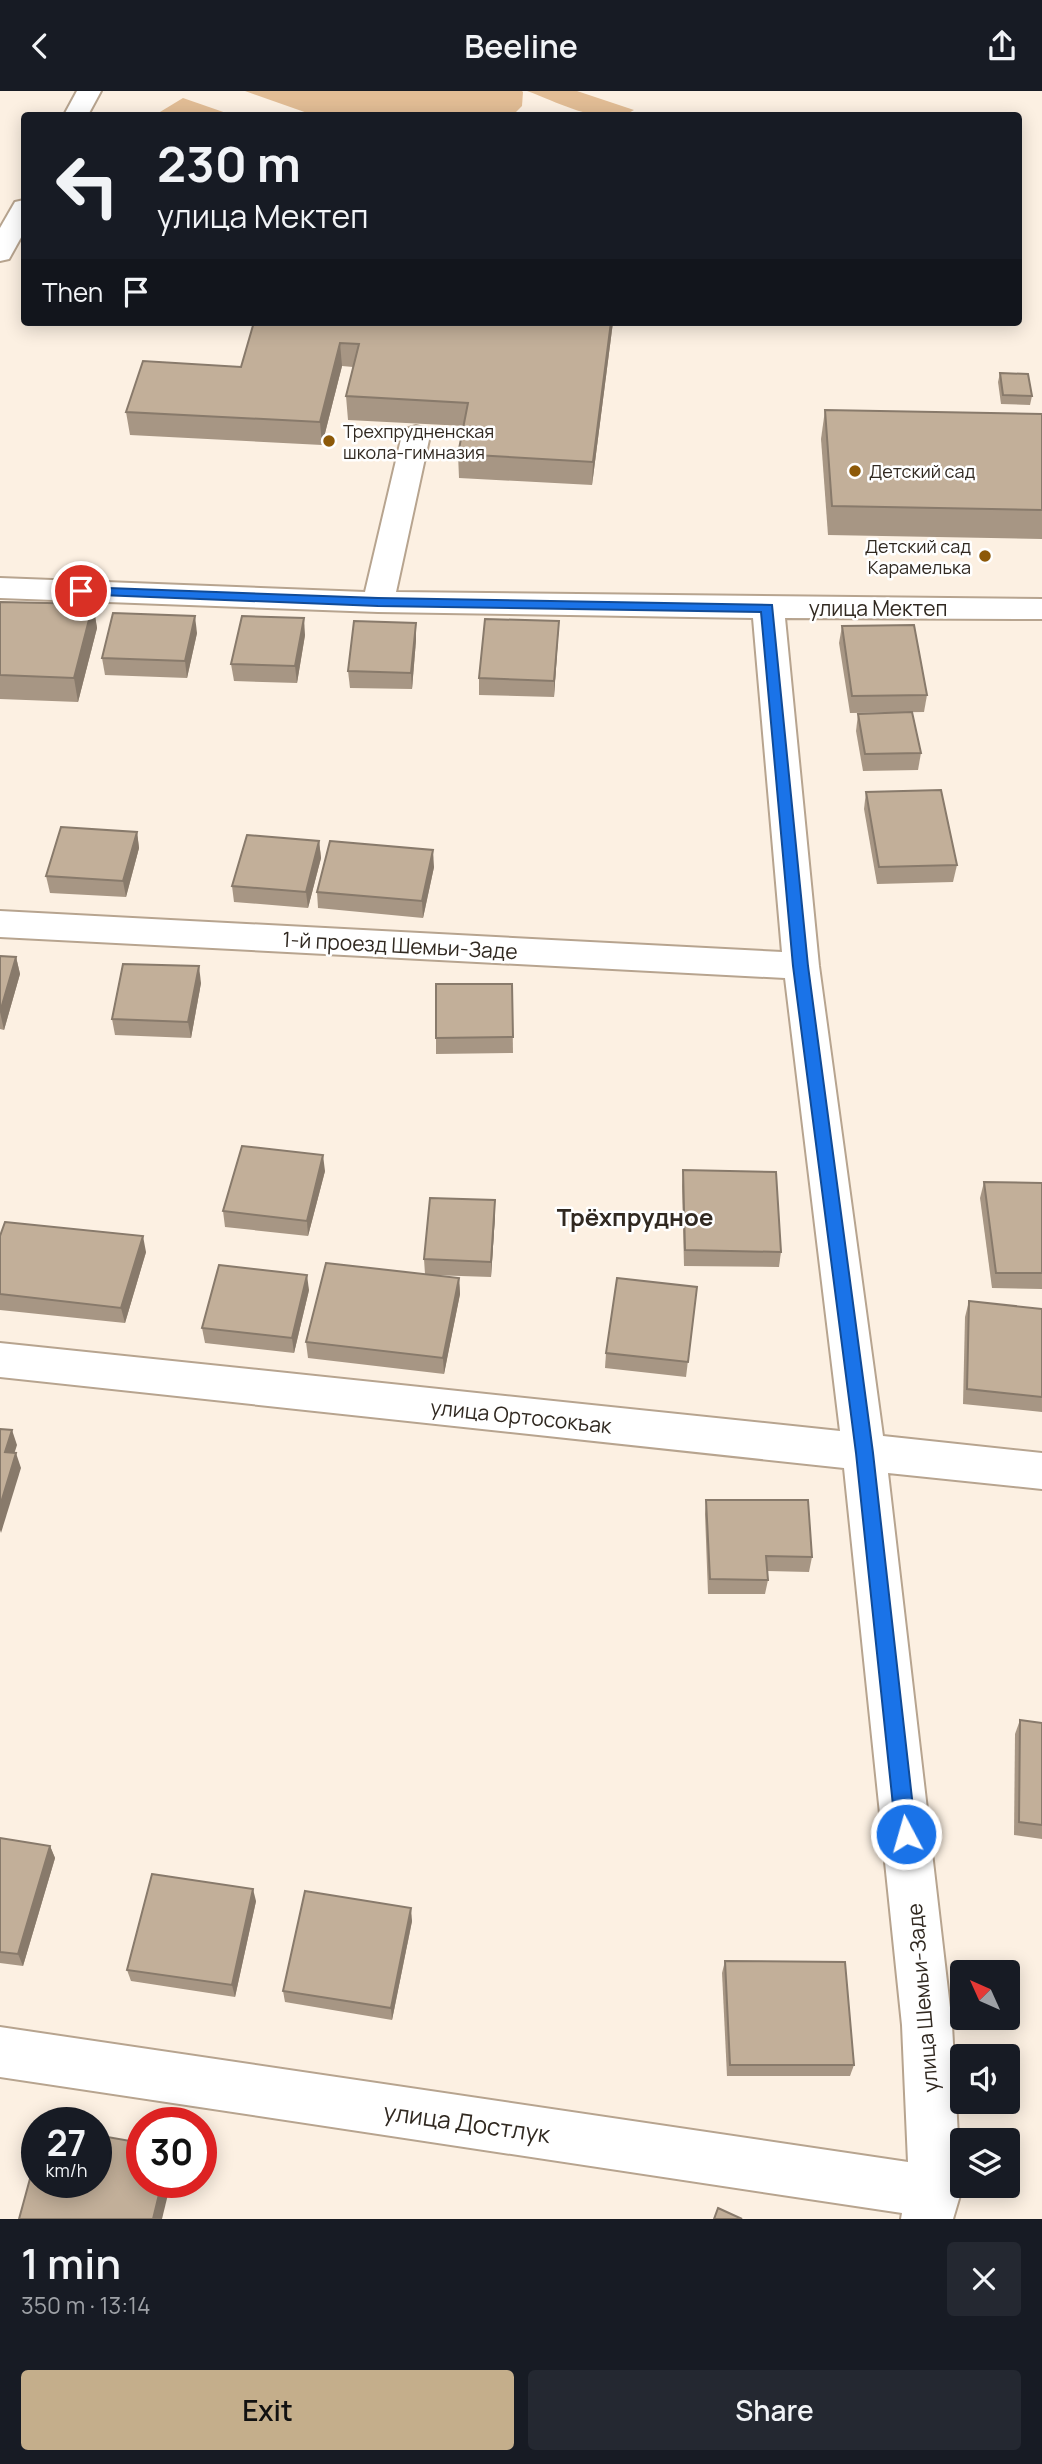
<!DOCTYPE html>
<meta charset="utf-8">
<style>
body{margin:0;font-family:Manrope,sans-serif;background:#242831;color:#f1f3f6;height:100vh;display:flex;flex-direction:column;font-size:26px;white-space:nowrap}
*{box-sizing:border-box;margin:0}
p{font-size:23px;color:#9ea1a6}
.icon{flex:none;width:38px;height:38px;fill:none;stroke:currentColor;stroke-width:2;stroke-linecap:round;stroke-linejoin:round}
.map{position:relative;height:2128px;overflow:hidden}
.panel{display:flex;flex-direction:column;background:#171b24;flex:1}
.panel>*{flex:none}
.banner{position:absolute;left:21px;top:21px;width:1001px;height:214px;border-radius:7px;box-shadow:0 4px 18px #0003;background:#171b24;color:#f1f3f6;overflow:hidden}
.needle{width:46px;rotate:315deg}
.tools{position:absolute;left:950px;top:1869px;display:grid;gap:14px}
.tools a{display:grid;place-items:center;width:70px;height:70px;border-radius:7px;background:#171b24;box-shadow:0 4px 18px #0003;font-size:35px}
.speed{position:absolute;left:21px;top:2016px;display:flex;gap:14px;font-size:35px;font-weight:700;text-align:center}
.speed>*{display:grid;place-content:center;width:91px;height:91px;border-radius:50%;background:#171b24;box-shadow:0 4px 18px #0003;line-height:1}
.speed small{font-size:18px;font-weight:400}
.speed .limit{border:10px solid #d22;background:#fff;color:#111}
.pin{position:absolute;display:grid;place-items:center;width:60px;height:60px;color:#fff;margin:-30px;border:4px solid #fff;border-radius:50%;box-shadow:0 2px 7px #0007}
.me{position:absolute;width:77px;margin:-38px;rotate:354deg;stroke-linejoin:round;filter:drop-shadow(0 0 5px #0008)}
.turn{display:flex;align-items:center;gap:24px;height:147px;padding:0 21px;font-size:32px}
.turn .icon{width:91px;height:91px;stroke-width:2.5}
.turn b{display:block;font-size:49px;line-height:60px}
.then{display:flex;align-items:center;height:66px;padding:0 21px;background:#0003;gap:14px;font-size:26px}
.round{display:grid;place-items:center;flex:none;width:74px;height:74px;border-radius:7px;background:#242831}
.overview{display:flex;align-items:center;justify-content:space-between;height:119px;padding:0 21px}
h1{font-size:42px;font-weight:600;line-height:52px}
.action{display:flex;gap:14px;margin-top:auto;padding:14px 21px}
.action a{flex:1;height:80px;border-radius:7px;background:#c4ae8b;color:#111;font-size:28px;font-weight:600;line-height:80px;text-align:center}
.action a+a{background:#242831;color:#f1f3f6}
header{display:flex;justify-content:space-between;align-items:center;height:91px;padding:0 21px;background:#171b24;font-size:32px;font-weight:600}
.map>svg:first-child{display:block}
</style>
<header><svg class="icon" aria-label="back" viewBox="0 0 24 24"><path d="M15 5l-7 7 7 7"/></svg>Beeline<svg class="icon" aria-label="share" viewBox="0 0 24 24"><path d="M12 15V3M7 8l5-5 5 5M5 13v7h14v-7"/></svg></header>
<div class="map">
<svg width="1042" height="2128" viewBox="0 0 1042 2128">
<rect width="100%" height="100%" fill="#fcf0e2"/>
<g fill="#e2bd95">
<polygon points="245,0 522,0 523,1 522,15 513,24 313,24"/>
<path d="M527 0H577L634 19C605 38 556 10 527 0Z"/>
<polygon points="183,7 232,24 155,24"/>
</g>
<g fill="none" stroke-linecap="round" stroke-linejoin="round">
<defs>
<g id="minor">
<polygon points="77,0 101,0 88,24 64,24"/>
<polygon points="24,109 24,141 9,168 0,170 0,137 15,111"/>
<polygon points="416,335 426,338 430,344 396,501 1042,508 1042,528 785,527 819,875 883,1345 1042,1362 1042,1398 888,1382 952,1934 961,2101 953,2128 901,2128 902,2122 0,1986 0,1936 908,2071 902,1934 844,1377 0,1286 0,1252 840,1340 785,887 0,846 0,820 782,861 753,527 378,521 0,507 0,487 365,501 402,344 406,338"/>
</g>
</defs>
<use href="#minor" stroke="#b7a48f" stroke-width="4"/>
<use href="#minor" fill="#fff" fill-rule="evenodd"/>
</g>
<g fill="#a79684">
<polygon points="254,231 613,231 592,394 459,387 458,363 464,335 348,329 346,305 353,276 342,275 322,354 130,344 126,321 241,276"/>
<polygon points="1000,282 1032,305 1030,314 1001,313 998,291"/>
<polygon points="825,319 1042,323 1042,448 828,444 821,348"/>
<polygon points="0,511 93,513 97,537 78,611 0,608"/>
<polygon points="559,530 554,606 479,604 479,587"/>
<polygon points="842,535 927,604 924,621 850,622 839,552"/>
<polygon points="197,542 187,587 105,584 102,567"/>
<polygon points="305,544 297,592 234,590 231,573"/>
<polygon points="416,549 412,598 350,597 348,580"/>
<polygon points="858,623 921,662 918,679 863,680 856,640"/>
<polygon points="866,701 957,774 953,791 877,793 864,718"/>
<polygon points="137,741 139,757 126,806 50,802 46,785"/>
<polygon points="319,750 321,767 308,817 234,811 232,795"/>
<polygon points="434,776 423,827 318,817 317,801"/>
<polygon points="0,865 16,866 20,883 4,939 0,938"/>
<polygon points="201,892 191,947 115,944 112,928"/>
<polygon points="512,893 513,962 436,963 436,947"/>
<polygon points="683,1079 781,1161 779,1176 684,1175 682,1095"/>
<polygon points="325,1080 308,1145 225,1136 223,1120"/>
<polygon points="984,1091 1042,1092 1042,1198 992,1197 980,1107"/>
<polygon points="495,1125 491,1186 431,1184 459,1187 460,1203 444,1283 308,1267 306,1251 425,1183 424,1168"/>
<polygon points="0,1145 146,1161 125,1232 0,1219"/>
<polygon points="697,1196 686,1286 605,1277 606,1262"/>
<polygon points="309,1199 294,1262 205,1252 202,1237"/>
<polygon points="969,1210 1042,1218 1042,1321 963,1313 965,1226"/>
<polygon points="706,1409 812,1466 809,1481 767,1480 768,1489 765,1503 708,1503 705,1423"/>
<polygon points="1020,1629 1042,1632 1042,1748 1014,1744 1015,1643"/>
<polygon points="0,1747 50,1755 55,1767 23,1875 0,1872"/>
<polygon points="256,1810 235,1906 131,1890 127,1879"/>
<polygon points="412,1830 392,1929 285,1911 283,1900"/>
<polygon points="725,1870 854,1974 850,1985 727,1985 722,1882"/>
</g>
<g fill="#887a6b">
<polygon points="611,231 613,231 592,394 593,371"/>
<polygon points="340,252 342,275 322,354 320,331"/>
<polygon points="93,513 97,537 78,611 74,587"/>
<polygon points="195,525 197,542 187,587 185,570"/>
<polygon points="304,527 305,544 297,592 295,575"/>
<polygon points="559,530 558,547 554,606 554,590"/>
<polygon points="416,532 416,549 412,598 411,582"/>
<polygon points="137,741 139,757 126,806 123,790"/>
<polygon points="319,750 321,767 308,817 306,801"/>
<polygon points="433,759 434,776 423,827 422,810"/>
<polygon points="16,866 20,883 4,939 0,921"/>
<polygon points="199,875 201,892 191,947 188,931"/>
<polygon points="323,1064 325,1080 308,1145 307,1130"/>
<polygon points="495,1109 495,1125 491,1186 491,1171"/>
<polygon points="143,1145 146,1161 125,1232 121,1217"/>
<polygon points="307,1184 309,1199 294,1262 292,1247"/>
<polygon points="459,1187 460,1203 444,1283 443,1267"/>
<polygon points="12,1339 17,1354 10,1376 5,1361"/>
<polygon points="16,1362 21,1377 1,1442 0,1439 0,1415"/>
<polygon points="50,1755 55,1767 23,1875 18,1863"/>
<polygon points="253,1798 256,1810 235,1906 232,1894"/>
<polygon points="411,1817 412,1830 392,1929 391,1917"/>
<polygon points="162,2091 171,2091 162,2128 153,2128"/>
</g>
<g fill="#c2af99" stroke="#887a6b" stroke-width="2">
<polygon points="254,231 611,231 593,371 458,363 468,312 346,305 359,253 340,252 320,331 126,321 143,270 241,276"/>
<polygon points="1000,282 1028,283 1032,305 1003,304"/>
<polygon points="825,319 1042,323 1042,419 832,415"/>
<polygon points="0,511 93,513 74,587 0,584"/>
<polygon points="113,522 195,525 185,570 102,567"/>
<polygon points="242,525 304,527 295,575 231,573"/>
<polygon points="485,528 559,530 554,590 479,587"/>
<polygon points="354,530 416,532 411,582 348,580"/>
<polygon points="914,534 927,604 852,605 842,535"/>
<polygon points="912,621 921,662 865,663 858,623"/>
<polygon points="941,699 957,774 879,776 866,701"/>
<polygon points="61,736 137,741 123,790 46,785"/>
<polygon points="247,744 319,750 306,801 232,795"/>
<polygon points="330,750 433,759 422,810 317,801"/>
<polygon points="0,865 16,866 0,921"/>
<polygon points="123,873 199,875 188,931 112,928"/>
<polygon points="436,893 512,893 513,946 436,947"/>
<polygon points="242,1055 323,1064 307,1130 223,1120"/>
<polygon points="683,1079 776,1081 781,1161 685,1159"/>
<polygon points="984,1091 1042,1092 1042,1182 996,1182"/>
<polygon points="430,1107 495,1109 491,1171 424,1168"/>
<polygon points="5,1131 143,1145 121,1217 0,1203 0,1145"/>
<polygon points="326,1172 459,1187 443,1267 306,1251"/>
<polygon points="219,1174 307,1184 292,1247 202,1237"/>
<polygon points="617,1187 697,1196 688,1271 606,1262"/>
<polygon points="969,1210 1042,1218 1042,1306 967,1298"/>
<polygon points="0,1338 12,1339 5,1361 16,1362 0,1415"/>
<polygon points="706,1409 808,1409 812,1466 766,1465 768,1489 710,1488"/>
<polygon points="1020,1629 1042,1632 1042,1734 1019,1731"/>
<polygon points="0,1747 50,1755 18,1863 0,1861"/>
<polygon points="152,1783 253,1798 232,1894 127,1879"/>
<polygon points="305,1800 411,1817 391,1917 283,1900"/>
<polygon points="725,1870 845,1871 854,1974 730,1974"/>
<polygon points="96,2044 142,2052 142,2091 162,2091 153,2128 19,2128 37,2062 37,2091 96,2091"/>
<polygon points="718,2117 742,2128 714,2128"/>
</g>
<polygon fill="#1a73e8" stroke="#114b97" stroke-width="2" points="81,496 378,507 772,514 808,875 873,1362 916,1743 913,1750 906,1753 899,1750 896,1743 856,1362 793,875 761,521 378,515 76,503 75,500"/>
<g fill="#8d5908" stroke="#fff" stroke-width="2.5">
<circle cx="329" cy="350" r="7"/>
<circle cx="855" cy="380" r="7"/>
<circle cx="985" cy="465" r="7"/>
</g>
<g text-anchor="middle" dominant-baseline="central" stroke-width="5" stroke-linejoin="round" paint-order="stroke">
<g font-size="18" fill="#312921" stroke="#fff" text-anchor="start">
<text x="343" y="340">Трехпрудненская<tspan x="343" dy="21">школа-гимназия</tspan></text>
<text x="869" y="380">Детский сад</text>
<text x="971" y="455" text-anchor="end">Детский сад<tspan x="971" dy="21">Карамелька</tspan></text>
</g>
<g font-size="21" fill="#312921" stroke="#fff">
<text x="878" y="517">улица Мектеп</text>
<text transform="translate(400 854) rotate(3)">1-й проезд Шемьи-Заде</text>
<text transform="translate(521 1325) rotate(6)">улица Ортосокъак</text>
<text transform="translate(922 1907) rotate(-95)">улица Шемьи-Заде</text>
</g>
<g font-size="24" font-weight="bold" fill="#312921" stroke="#fff">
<text x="635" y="1125">Трёхпрудное</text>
</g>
<g font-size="24" fill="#312921" stroke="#fff">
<text transform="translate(467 2031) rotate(8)">улица Достлук</text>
</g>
</g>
</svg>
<div class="tools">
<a><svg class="needle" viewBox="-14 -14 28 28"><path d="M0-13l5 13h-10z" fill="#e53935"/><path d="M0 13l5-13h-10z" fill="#9ea1a6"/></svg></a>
<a><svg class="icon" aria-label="sound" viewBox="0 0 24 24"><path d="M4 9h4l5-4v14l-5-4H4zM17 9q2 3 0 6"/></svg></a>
<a><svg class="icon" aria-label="layers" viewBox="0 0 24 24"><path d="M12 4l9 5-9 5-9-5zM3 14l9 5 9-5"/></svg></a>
</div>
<div class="speed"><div>27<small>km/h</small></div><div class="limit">30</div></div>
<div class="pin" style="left:81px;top:500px;background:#d93025"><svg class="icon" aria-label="arrive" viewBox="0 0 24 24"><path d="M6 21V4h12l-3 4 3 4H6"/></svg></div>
<svg class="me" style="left:906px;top:1743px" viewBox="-20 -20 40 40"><circle r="17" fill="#1a73e8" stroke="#fff" stroke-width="3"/><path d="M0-11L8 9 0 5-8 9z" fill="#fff"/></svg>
<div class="banner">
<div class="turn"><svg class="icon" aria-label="left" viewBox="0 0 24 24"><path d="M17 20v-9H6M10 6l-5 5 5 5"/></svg><div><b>230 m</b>улица Мектеп</div></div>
<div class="then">Then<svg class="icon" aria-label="arrive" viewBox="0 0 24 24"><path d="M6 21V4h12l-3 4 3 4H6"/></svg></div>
</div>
</div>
<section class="panel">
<div class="overview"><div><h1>1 min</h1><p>350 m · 13:14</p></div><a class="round"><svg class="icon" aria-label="close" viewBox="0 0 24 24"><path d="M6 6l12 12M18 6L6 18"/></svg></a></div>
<div class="action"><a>Exit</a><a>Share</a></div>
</section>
